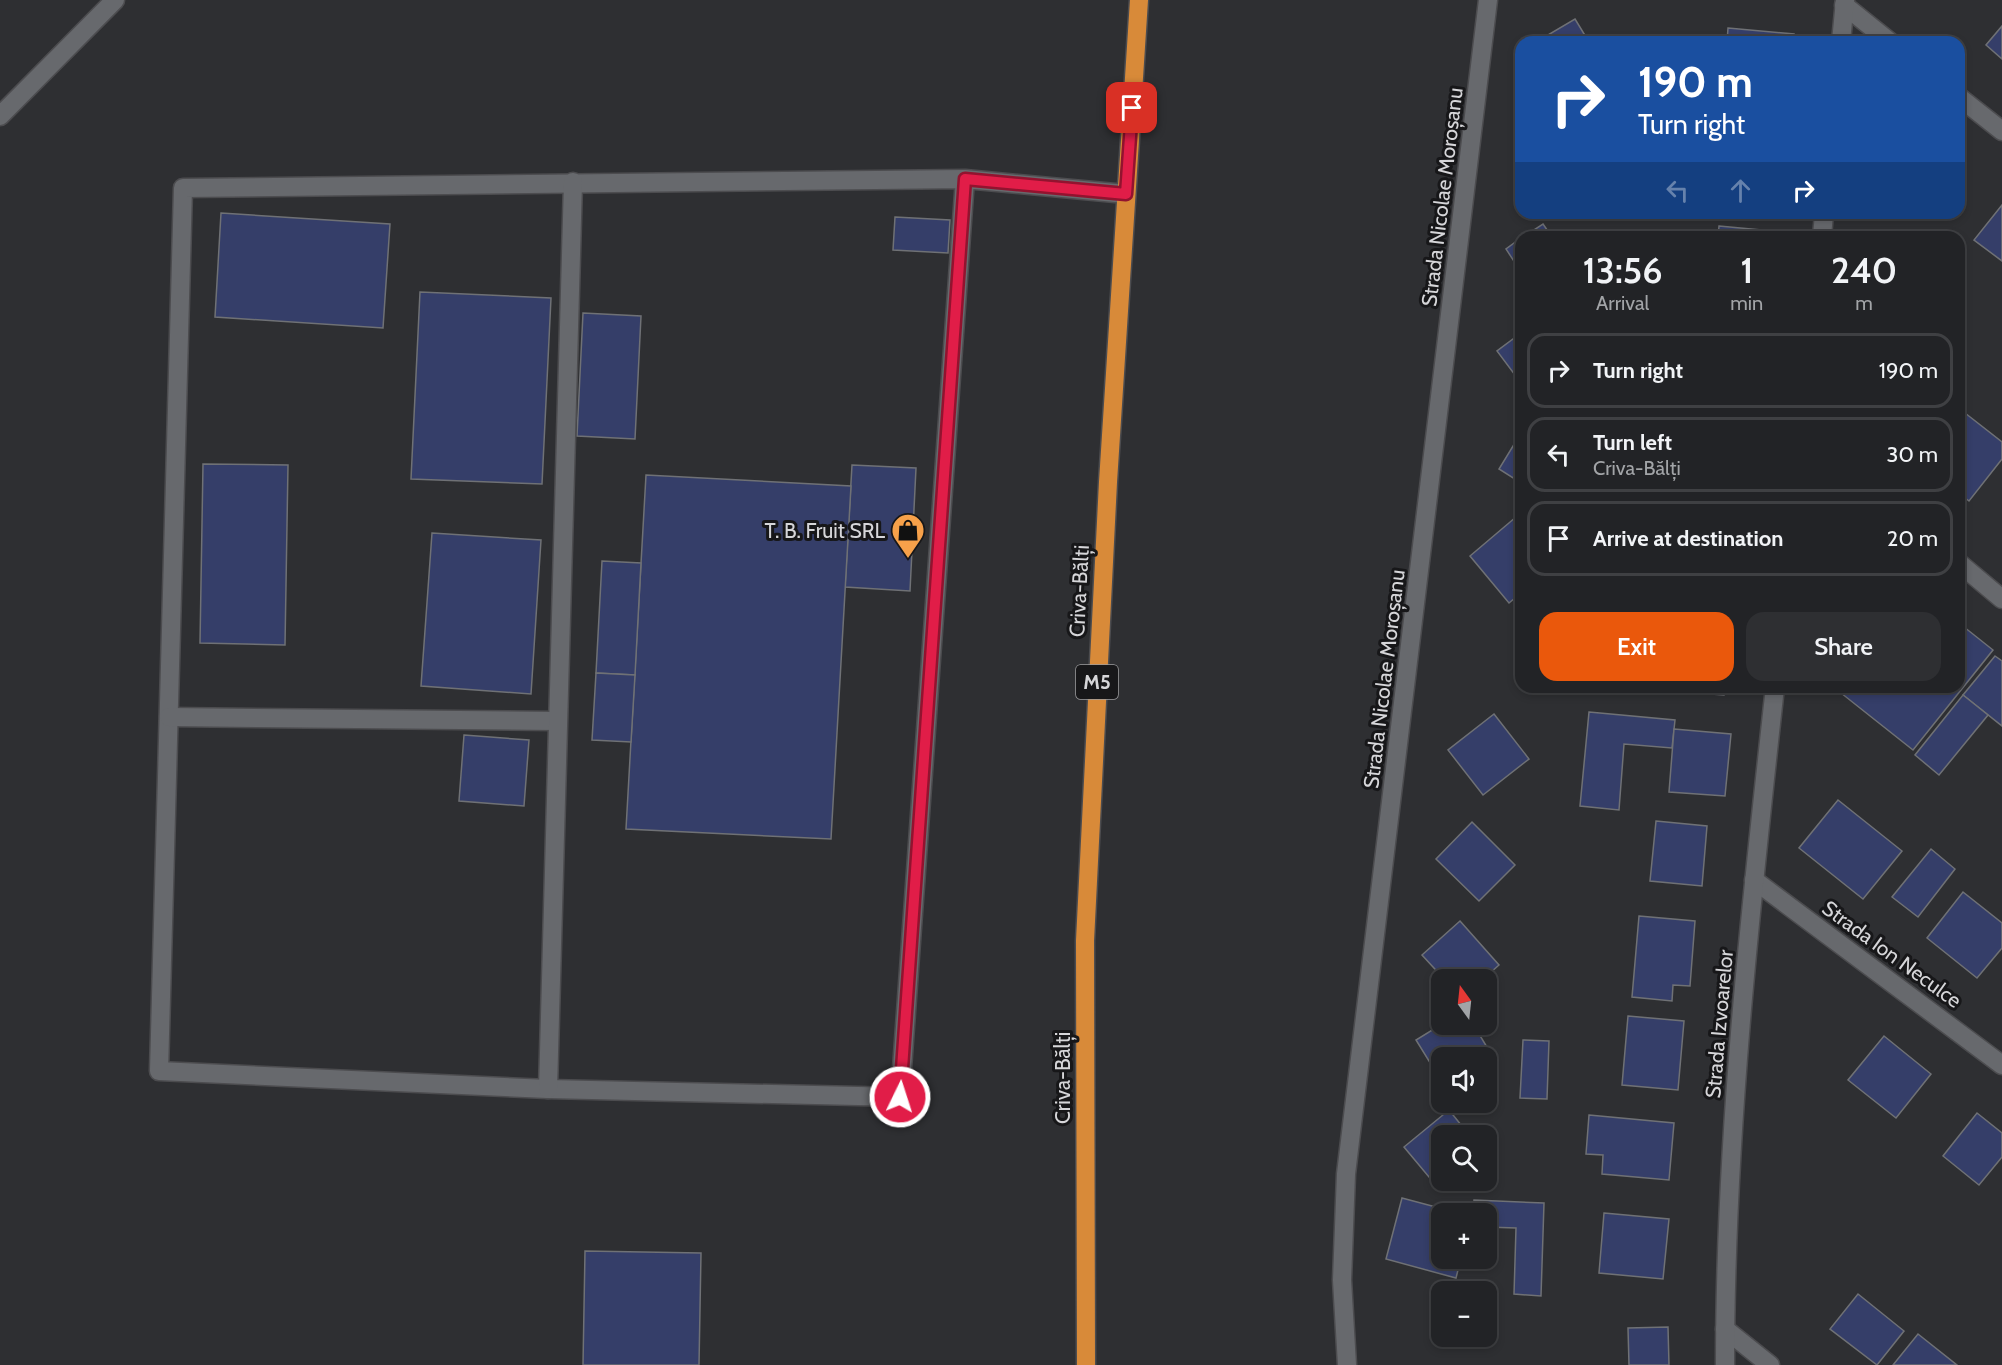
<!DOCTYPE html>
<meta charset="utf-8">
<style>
body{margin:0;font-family:Cabin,sans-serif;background:#2e2f32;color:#f1f3f6;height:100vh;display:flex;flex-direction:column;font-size:22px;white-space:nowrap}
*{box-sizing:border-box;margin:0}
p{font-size:20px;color:#a2a4a7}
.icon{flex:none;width:33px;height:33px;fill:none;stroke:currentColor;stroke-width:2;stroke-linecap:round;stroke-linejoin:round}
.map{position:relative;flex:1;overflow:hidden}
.side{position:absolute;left:1515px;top:231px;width:450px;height:462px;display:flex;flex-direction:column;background:#222326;border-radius:18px;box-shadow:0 3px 9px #0003,0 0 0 2px #3f4043}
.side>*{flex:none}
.hud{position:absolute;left:1515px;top:36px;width:450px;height:183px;border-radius:18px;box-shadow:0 3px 9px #0003,0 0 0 2px #3f4043;background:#1a4fa0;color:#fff;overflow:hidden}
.needle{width:39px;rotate:345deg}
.controls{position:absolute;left:1431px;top:969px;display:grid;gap:12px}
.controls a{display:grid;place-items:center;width:66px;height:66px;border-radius:12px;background:#222326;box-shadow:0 3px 9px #0003,0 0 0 2px #3f4043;font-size:30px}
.pin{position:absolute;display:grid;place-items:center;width:51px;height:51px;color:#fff;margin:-26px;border-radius:12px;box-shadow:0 3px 9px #0006}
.me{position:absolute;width:66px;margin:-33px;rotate:4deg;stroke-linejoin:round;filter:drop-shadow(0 0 4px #0008)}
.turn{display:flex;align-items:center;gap:21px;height:126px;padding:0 24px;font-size:27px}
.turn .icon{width:78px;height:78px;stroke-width:2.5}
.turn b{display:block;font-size:42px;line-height:51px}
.lanes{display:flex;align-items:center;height:57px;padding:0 24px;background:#0003;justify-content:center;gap:30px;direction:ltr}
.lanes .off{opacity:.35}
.eta{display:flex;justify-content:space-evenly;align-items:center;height:102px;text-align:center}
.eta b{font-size:36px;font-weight:600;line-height:42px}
.button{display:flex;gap:12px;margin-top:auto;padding:12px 24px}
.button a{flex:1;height:69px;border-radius:18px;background:#ea580c;color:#fff;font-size:24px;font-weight:600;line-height:69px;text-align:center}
.button a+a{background:#2e2f32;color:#f1f3f6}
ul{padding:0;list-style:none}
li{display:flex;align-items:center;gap:18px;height:75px;margin:0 12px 9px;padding:0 12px;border:3px solid #3f4043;border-radius:18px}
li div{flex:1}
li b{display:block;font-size:22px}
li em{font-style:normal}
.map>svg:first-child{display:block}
</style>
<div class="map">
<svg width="2002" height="1365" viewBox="0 0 2002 1365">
<rect width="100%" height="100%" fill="#2e2f32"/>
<g fill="#353e69" stroke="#6f7175" stroke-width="1.5">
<polygon points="1575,19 1589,42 1536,42"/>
<polygon points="2002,26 2002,59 1986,45"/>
<polygon points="1728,28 1794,34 1793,42 1727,42"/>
<polygon points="2002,205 2002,261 1974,240"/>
<polygon points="221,213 390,224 383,328 215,317"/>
<polygon points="895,217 950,220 948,253 893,250"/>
<polygon points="1543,224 1552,237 1523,237"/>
<polygon points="1719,226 1772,231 1772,237 1718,237"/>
<polygon points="1521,238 1521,272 1506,249"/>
<polygon points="420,292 551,298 542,484 411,479"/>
<polygon points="583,313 641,316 635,439 577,436"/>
<polygon points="1521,333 1521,383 1497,351"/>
<polygon points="1965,413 2002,442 2002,459 1969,501 1959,493 1959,422"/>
<polygon points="1521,433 1521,483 1499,469"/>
<polygon points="203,464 288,465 285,645 200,643"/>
<polygon points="852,465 916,468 910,591 845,587"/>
<polygon points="646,475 851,486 831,839 626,829"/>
<polygon points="1516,517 1521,523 1521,593 1509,603 1470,556"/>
<polygon points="432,533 541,540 531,694 421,686"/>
<polygon points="602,561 641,563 635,675 596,673"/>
<polygon points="1959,623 1993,650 1913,750 1841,693 1846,687 1959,687"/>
<polygon points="1995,656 2002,661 2002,726 1963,695"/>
<polygon points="596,673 635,675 631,742 592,740"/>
<polygon points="1655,687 1725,687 1724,695 1655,690"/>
<polygon points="1963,695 1988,715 1939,775 1915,755"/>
<polygon points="1589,712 1675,720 1672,748 1624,744 1619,810 1580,806"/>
<polygon points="1494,714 1529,759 1483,795 1448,750"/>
<polygon points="1674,729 1731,734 1725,796 1669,792"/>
<polygon points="464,735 529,740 524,806 459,801"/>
<polygon points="1838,800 1902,851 1863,899 1799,848"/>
<polygon points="1656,821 1707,826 1702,886 1650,881"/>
<polygon points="1472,822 1515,865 1479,901 1436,859"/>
<polygon points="1931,849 1955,869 1918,917 1892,897"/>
<polygon points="1963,892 2002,923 2002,948 1977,978 1927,938"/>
<polygon points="1639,916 1695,921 1690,986 1673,985 1672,1001 1632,997"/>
<polygon points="1460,921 1499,965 1482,980 1445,980 1422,955"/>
<polygon points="1628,1016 1684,1021 1678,1090 1622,1085"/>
<polygon points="1442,1024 1473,1024 1496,1062 1486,1068 1486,1058 1442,1058 1442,1082 1416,1040"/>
<polygon points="1884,1036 1931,1074 1896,1118 1848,1080"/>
<polygon points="1523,1040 1549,1041 1547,1099 1520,1098"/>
<polygon points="1449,1110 1470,1136 1442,1136 1442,1180 1449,1180 1439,1189 1404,1147"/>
<polygon points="1977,1113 2002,1133 2002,1157 1979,1185 1943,1156"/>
<polygon points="1589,1115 1674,1123 1669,1180 1602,1174 1603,1155 1586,1154"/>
<polygon points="1402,1198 1462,1214 1442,1214 1442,1258 1461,1258 1456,1278 1386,1259"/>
<polygon points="1474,1200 1544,1203 1541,1296 1514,1294 1516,1228 1486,1227 1486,1214 1473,1214"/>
<polygon points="1604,1213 1669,1219 1663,1279 1599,1273"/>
<polygon points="585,1251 701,1253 699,1365 583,1365"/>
<polygon points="1858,1294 1904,1331 1877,1365 1830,1329"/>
<polygon points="1668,1327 1669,1365 1629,1365 1628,1328"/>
<polygon points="1918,1334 1957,1365 1893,1365"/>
</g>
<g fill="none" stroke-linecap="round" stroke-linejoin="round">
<defs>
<g id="lane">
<polyline points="965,179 900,1097 548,1089 159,1071 183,188 965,179 1126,194"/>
<polyline points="169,717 556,721"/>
<polyline points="548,1089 573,182"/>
</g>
<g id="street">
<polyline points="1844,5 1890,42"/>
<polyline points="1841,42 1845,0"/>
<polyline points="1959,97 2002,131"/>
<polyline points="0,116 115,0"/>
<polyline points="1822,237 1824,213"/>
<polyline points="1959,563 2002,599"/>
<polyline points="1754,880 2002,1065"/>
<polyline points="1725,1329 1770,1365"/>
<polyline points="1347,1365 1342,1280 1346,1174 1488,0"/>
<path d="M1725 1365C1725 1138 1750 912 1775 687"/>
</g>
<polyline id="highway" points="1086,1365 1085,941 1108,482 1139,0"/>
</defs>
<use href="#lane" stroke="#4c4c4f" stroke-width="21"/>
<use href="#street" stroke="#4c4c4f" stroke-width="21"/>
<use href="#highway" stroke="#4c4c4f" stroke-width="21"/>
<use href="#lane" stroke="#67696d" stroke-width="18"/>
<use href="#street" stroke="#67696d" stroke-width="18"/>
<use href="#highway" stroke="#d88a39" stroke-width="18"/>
</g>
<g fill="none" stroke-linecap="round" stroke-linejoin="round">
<defs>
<polyline id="route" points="900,1097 965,179 1126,194 1132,108"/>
</defs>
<use href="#route" stroke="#92132f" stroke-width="15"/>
<use href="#route" stroke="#e11d48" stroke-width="10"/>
</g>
<defs>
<symbol id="shop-pin" viewBox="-11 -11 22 30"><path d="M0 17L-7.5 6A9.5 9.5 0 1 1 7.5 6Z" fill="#f7a14a" stroke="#171719"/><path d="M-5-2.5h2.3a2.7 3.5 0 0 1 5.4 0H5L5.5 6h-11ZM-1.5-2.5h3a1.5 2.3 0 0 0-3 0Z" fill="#111"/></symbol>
</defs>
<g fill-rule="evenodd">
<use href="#shop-pin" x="889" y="511" width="38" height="52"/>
</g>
<g text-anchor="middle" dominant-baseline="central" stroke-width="6" stroke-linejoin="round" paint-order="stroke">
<rect fill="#171719" stroke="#9d9d9f" stroke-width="1.5" x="1076" y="665" width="42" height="34" rx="4.5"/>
<g font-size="20" font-weight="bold" fill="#d6d6d9">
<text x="1097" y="682">M5</text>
</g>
<g font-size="21" fill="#d6d6d9" stroke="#171719">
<text transform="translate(1442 197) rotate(-83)">Strada Nicolae Moroșanu</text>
<text transform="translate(1079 591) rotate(-87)">Criva-Bălți</text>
<text transform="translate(1384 679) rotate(-83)">Strada Nicolae Moroșanu</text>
<text transform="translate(1892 954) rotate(36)">Strada Ion Neculce</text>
<text transform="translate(1719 1024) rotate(-85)">Strada Izvoarelor</text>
<text transform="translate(1062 1078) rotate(-90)">Criva-Bălți</text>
</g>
<g font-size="21" fill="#d6d6d9" stroke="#171719" text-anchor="end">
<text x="885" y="530">T. B. Fruit SRL</text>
</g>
</g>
</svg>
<div class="controls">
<a><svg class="needle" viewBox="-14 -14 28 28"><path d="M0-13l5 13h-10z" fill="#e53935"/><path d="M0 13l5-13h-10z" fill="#a2a4a7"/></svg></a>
<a><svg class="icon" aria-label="sound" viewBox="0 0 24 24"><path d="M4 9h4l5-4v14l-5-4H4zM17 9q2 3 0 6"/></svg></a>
<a><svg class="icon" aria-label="search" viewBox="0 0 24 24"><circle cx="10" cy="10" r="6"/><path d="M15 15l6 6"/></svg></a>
<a>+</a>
<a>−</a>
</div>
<div class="pin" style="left:1132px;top:108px;background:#d93025"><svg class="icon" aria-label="arrive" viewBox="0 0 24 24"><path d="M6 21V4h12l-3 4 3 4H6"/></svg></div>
<svg class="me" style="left:900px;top:1097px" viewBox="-20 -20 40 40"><circle r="17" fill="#e11d48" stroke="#fff" stroke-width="3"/><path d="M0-11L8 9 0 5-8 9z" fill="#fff"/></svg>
<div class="hud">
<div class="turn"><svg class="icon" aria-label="right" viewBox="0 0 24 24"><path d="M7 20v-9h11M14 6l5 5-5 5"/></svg><div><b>190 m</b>Turn right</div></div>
<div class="lanes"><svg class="icon off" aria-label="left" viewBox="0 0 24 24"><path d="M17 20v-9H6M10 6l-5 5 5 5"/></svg><svg class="icon off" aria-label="ahead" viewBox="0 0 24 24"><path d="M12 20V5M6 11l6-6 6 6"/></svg><svg class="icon" aria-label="right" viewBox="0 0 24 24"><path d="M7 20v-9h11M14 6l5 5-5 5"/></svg></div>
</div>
<section class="side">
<div class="eta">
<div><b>13:56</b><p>Arrival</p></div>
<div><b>1</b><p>min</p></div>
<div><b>240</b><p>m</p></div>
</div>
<ul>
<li><svg class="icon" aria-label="right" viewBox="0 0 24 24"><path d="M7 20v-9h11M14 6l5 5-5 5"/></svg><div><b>Turn right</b></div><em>190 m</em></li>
<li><svg class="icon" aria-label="left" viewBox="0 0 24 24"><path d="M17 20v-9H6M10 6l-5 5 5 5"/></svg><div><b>Turn left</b><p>Criva-Bălți</p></div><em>30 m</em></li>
<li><svg class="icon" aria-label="arrive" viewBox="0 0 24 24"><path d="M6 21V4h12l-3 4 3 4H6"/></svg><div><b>Arrive at destination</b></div><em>20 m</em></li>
</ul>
<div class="button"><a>Exit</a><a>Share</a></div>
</section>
</div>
